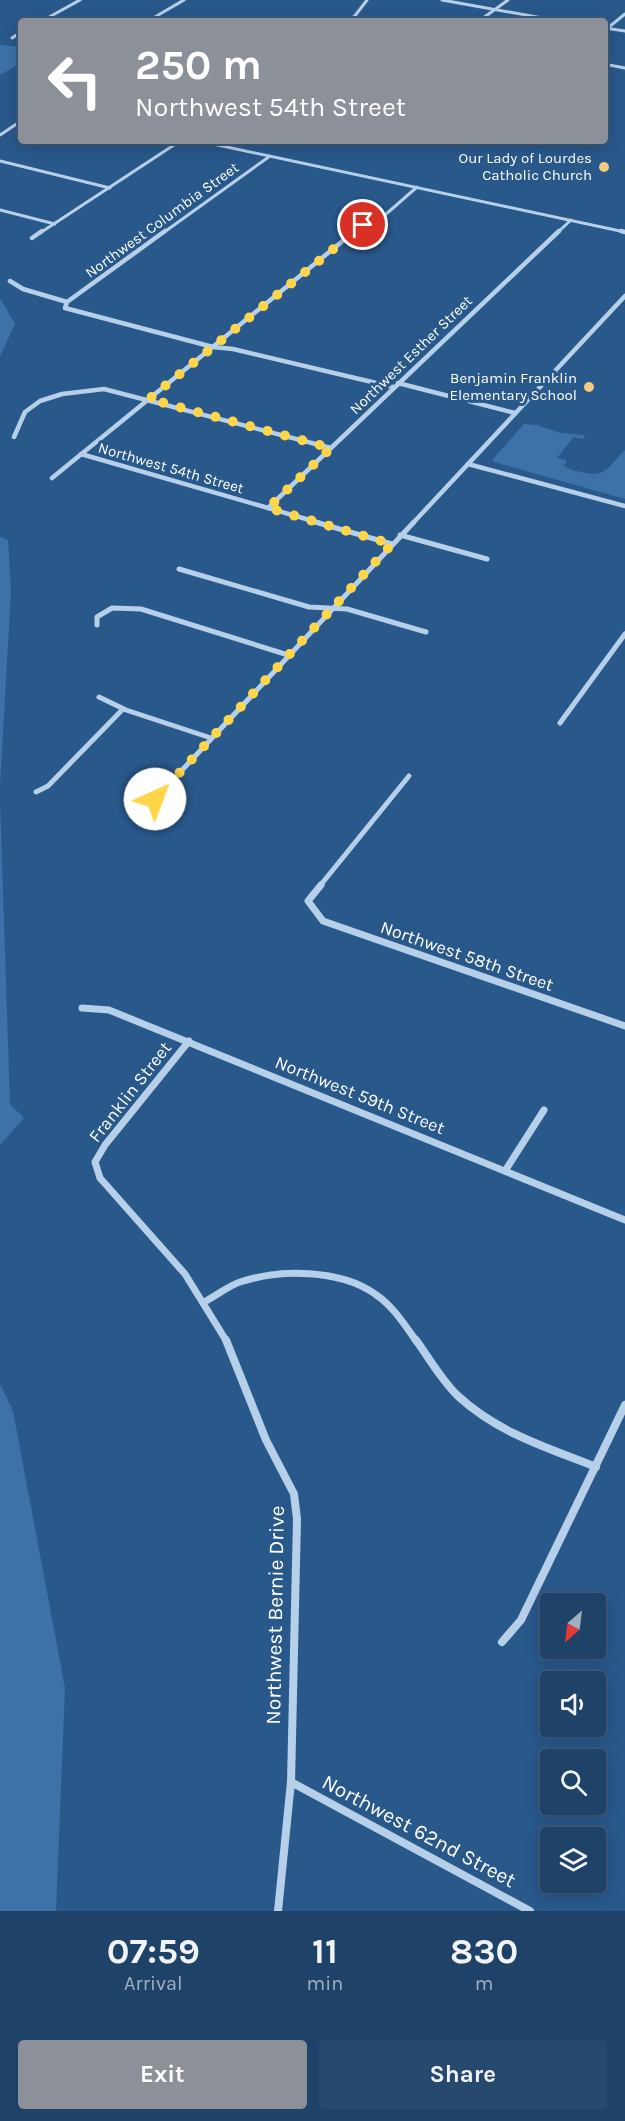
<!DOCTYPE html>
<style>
body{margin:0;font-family:Karla,sans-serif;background:#27496e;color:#f1f3f6;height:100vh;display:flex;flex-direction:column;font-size:22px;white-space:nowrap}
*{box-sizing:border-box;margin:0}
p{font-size:20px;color:#a1b0c0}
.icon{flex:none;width:33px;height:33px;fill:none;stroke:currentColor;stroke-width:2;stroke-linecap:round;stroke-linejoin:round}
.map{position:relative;height:1911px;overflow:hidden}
.details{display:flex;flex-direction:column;background:#1f4268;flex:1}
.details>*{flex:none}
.banner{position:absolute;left:18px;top:18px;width:590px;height:126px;border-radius:6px;box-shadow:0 3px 15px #0003,0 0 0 2px #3c5b7c;background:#8c9099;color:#fff;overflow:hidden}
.needle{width:39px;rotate:208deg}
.tools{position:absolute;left:540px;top:1593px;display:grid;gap:12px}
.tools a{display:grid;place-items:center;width:66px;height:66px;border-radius:6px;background:#1f4268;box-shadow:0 3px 15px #0003,0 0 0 2px #3c5b7c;font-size:30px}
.pin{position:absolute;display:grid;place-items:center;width:51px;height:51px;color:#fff;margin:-26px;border:3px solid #fff;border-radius:50%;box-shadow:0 2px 6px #0007}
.me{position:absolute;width:66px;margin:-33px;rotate:43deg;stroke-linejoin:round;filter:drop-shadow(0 0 4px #0008)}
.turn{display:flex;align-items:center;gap:21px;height:126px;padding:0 18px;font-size:27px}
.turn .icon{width:78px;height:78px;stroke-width:2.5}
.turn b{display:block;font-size:42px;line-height:51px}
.eta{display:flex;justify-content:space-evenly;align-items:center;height:102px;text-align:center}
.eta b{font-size:36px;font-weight:700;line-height:42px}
.button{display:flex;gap:12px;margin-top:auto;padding:12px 18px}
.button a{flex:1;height:69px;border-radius:6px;background:#8c9099;color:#fff;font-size:24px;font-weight:700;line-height:69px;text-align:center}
.button a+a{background:#27496e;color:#f1f3f6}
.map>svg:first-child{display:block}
</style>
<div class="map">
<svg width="625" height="1911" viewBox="0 0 625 1911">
<rect width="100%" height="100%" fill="#29588b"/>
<g fill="#3d72a8">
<polygon points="0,45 21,47 21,63 0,75"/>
<polygon points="0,298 15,324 0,356"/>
<path d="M524 424 536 425 561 433 584 435 585 437 582 439 574 437 557 458 566 460V464L563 465C568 469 574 471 581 472 607 479 609 465 625 450V499L494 462 493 459Z"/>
<polygon points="0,537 8,540 11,591 0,787"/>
<polygon points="0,800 10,1104 24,1118 0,1145"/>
<polygon points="0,1384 13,1411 65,1688 56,1911 0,1911"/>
</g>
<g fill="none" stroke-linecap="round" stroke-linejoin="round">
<g stroke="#b7d0ea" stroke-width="3">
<polyline points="442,0 559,21"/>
<polyline points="353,17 376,21"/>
<polyline points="42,21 80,0"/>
<polyline points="148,21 184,0"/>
<polyline points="351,21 367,0"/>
<polyline points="479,21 508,0"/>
<polyline points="605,28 625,31"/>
<polyline points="604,31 625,14"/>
<polyline points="12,38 21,32"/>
<polyline points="604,64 625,68"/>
<polyline points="0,135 21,121"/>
<polyline points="199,141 625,232"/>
<polyline points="0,161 110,188"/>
<polyline points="0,210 55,224"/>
<polyline points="40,233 180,141"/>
<polyline points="163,233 270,156"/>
<polyline points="353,233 363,225 385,215 417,187"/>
<polyline points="557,233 571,220"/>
</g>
<g stroke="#b7d0ea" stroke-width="4.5">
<polyline points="621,231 625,232"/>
<polyline points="32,238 42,231"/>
<polyline points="10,281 23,289 67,302 65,308 213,347 233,349 393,387"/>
<polyline points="67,302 165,231"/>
<polyline points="398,383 515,413"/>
<polyline points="14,437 25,412 40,401 62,394 104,389 331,448"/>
<polyline points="81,454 320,523"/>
<polyline points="468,464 625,506"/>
<polyline points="52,478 355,231"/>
<polyline points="268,508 559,231"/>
<polyline points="413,523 625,296"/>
</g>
<g stroke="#b7d0ea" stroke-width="5">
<polyline points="315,522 392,544"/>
<polyline points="400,535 487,559"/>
<polyline points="179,569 309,607 347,609 426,632"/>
<polyline points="97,625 97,617 112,608 141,609 288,655"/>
<polyline points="99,697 126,710 211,738"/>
<polyline points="560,723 625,634"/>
<polyline points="36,792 48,786 123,709"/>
<polyline points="155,799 414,522"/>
<polyline points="319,887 409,776"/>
</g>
<g stroke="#b7d0ea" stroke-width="7">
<polyline points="321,885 308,901 323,921 625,1026"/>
<polyline points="82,1008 109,1010 625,1220"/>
<polyline points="189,1041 105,1145 95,1162 100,1178 185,1274 227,1342"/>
<polyline points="505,1171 544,1110"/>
<path d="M204 1302C216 1296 228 1286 240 1282 279 1269 340 1269 375 1294 393 1306 404 1324 417 1342"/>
</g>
<g stroke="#b7d0ea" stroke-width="8">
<polyline points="226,1340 266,1440 294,1494 297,1519 291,1782 278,1911"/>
<path d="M416 1340C429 1358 442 1381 458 1396 498 1433 546 1447 596 1467"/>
<polyline points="502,1642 521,1620 625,1405"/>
<polyline points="291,1782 530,1911"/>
</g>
</g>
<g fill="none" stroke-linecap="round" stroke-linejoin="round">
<polyline stroke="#ffd54a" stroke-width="10" stroke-dasharray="0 18" points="155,799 392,544 268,508 331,448 149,399 363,225"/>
</g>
<g fill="#f1cb7e" stroke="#29588b" stroke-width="2">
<circle cx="604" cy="167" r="6"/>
<circle cx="589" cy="387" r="6"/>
</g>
<g text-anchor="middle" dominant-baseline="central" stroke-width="6" stroke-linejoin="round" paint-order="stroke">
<g font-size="15" fill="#fff" stroke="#29588b" text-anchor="end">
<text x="592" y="158">Our Lady of Lourdes<tspan x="592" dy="17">Catholic Church</tspan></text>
<text x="577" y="378">Benjamin Franklin<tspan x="577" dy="17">Elementary School</tspan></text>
</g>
<g font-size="15" fill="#fff" stroke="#29588b">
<text transform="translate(162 220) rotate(-36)">Northwest Columbia Street</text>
<text transform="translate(411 355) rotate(-44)">Northwest Esther Street</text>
<text transform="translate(171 468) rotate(16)">Northwest 54th Street</text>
</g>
<g font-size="18" fill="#fff" stroke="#29588b">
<text transform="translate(467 956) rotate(19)">Northwest 58th Street</text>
<text transform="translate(130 1092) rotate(-52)">Franklin Street</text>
<text transform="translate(360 1095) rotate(22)">Northwest 59th Street</text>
</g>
<g font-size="21" fill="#fff" stroke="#29588b">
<text transform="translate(275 1615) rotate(-89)">Northwest Bernie Drive</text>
<text transform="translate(419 1831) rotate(28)">Northwest 62nd Street</text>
</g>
</g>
</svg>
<div class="tools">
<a><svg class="needle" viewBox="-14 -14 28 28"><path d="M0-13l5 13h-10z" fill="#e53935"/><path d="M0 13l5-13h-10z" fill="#a1b0c0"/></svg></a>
<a><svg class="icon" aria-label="sound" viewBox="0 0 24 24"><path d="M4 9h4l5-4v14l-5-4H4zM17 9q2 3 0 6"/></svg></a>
<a><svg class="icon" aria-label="search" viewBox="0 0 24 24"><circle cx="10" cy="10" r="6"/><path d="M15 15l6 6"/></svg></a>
<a><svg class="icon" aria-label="layers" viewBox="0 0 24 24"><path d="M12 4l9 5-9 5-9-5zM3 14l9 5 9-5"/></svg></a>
</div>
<div class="pin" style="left:363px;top:225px;background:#d93025"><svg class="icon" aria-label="arrive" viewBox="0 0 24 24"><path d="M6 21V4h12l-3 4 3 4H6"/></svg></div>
<svg class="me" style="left:155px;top:799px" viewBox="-20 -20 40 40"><circle r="19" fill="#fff"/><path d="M0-13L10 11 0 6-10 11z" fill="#ffd54a"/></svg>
<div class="banner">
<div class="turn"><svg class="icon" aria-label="left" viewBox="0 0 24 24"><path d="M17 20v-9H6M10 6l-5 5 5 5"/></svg><div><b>250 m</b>Northwest 54th Street</div></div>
</div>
</div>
<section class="details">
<div class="eta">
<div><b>07:59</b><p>Arrival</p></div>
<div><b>11</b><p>min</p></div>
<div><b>830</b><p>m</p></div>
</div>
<div class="button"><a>Exit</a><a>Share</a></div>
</section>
